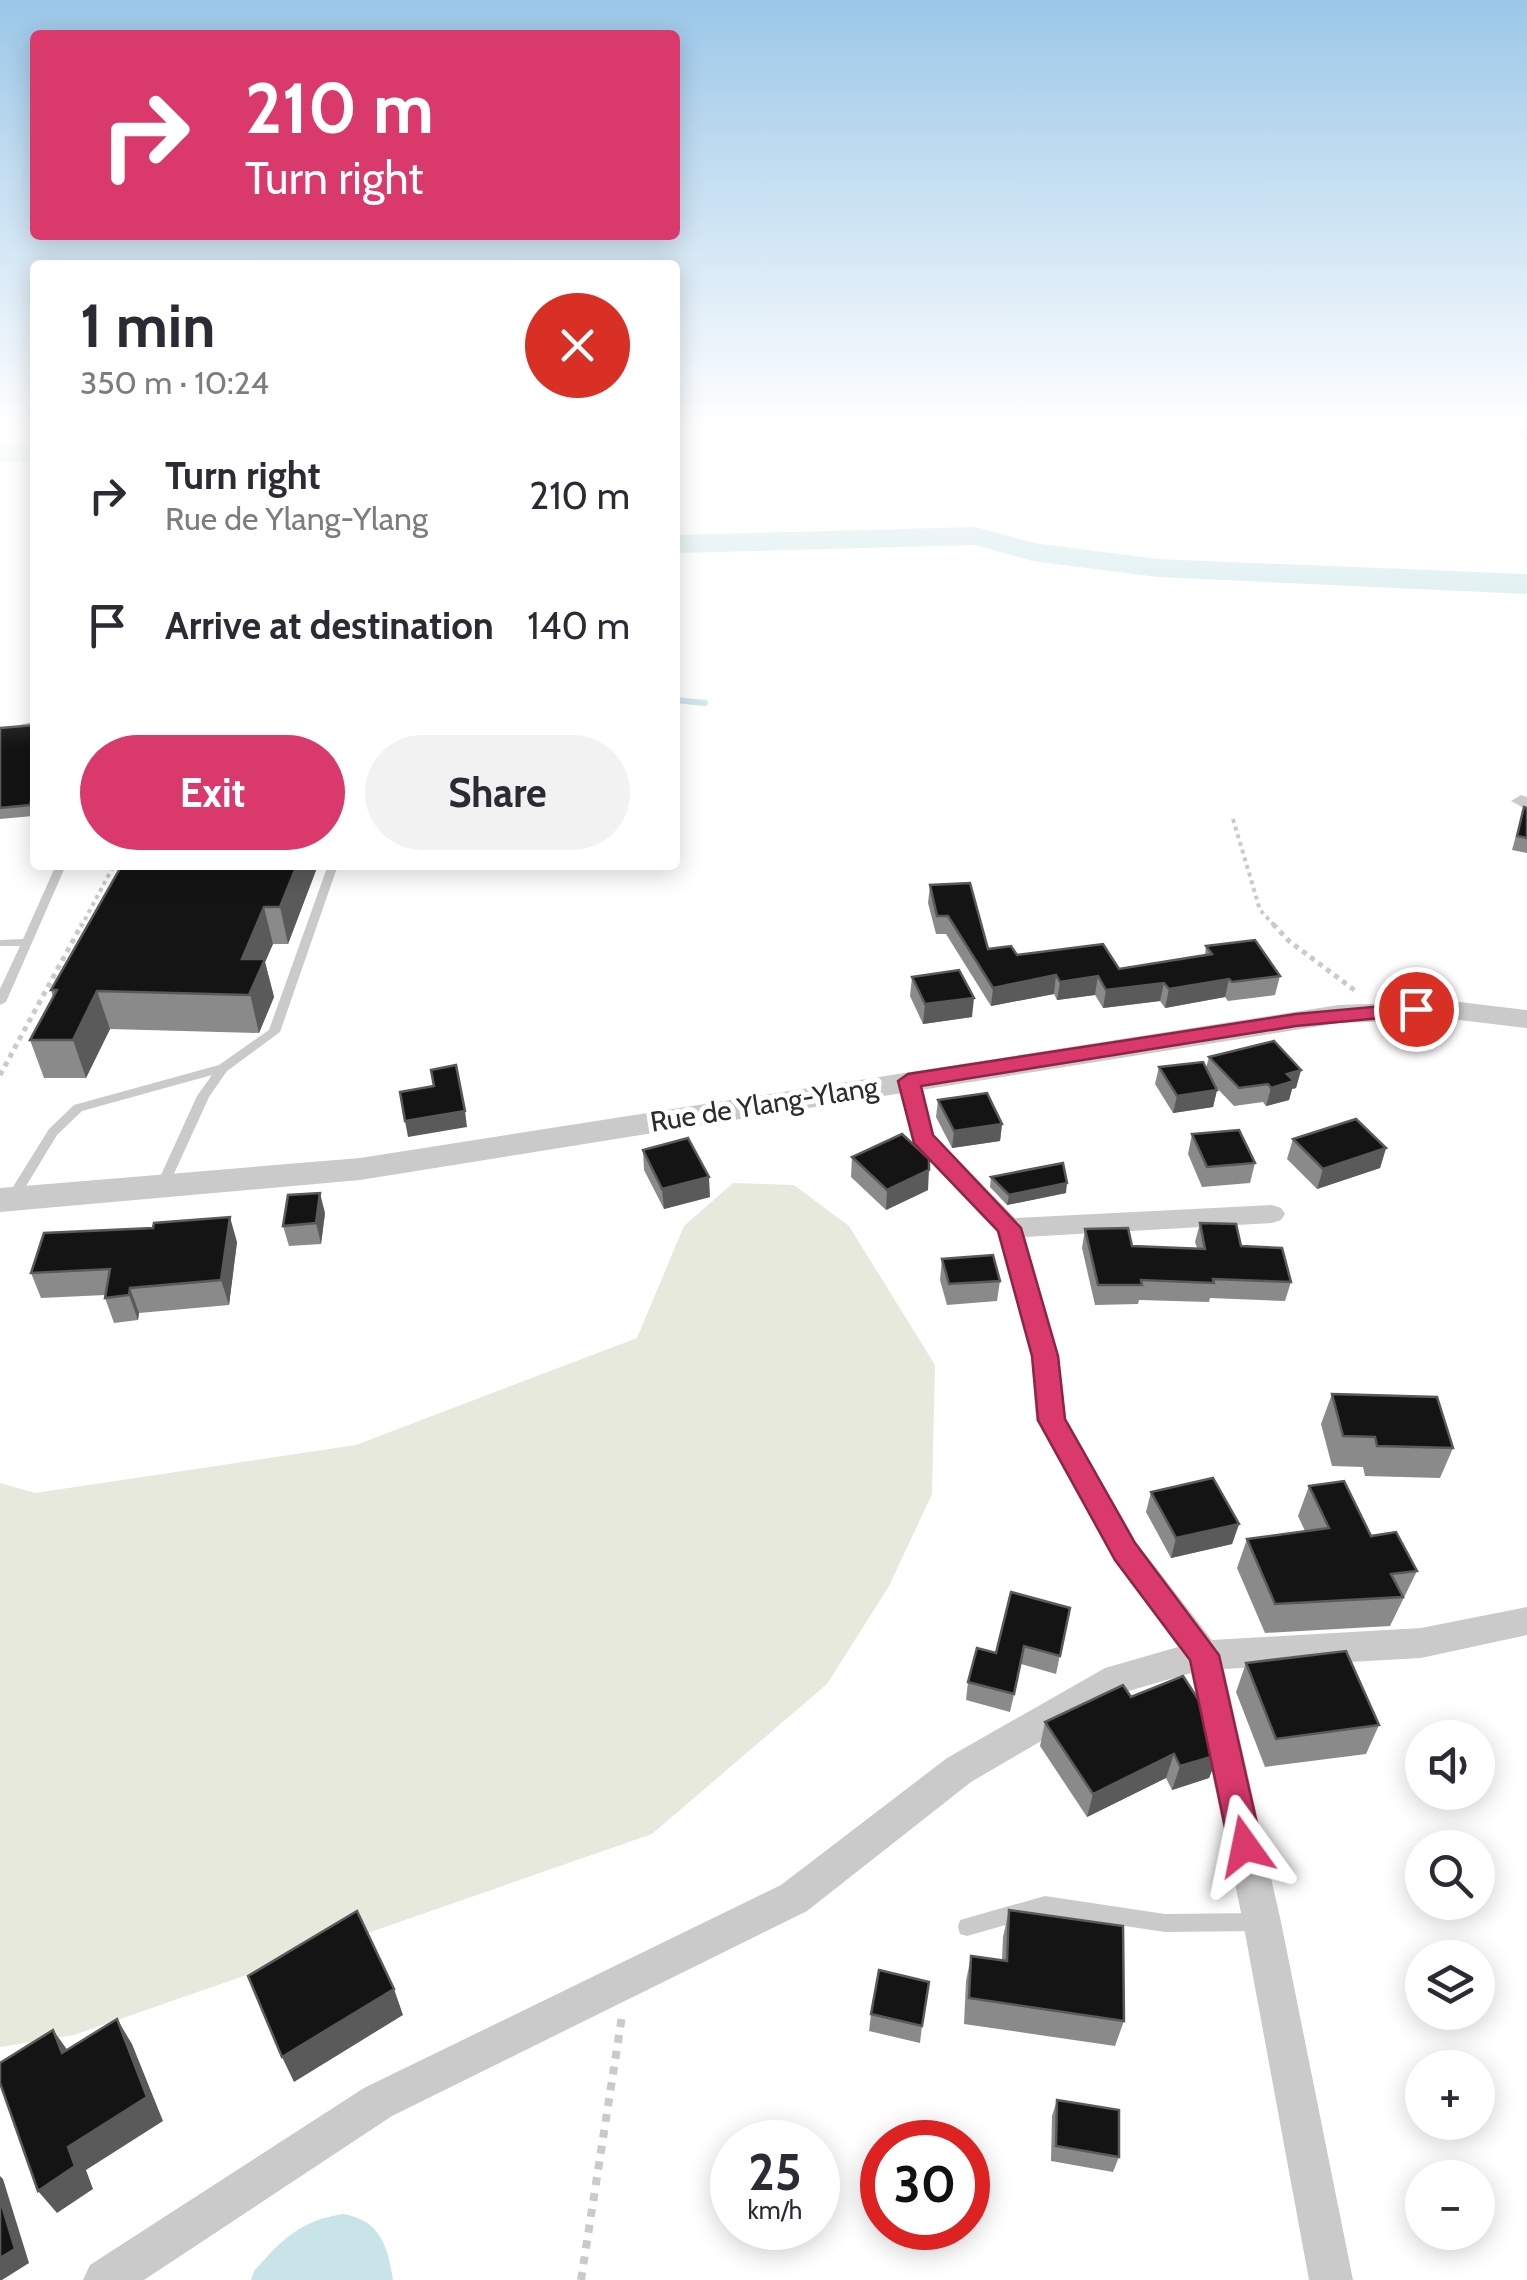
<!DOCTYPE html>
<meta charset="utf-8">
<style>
body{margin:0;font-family:Cabin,sans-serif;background:#f2f2f3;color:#2b2b33;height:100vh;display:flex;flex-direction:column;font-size:38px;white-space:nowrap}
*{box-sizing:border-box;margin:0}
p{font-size:32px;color:#7c7c81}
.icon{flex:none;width:55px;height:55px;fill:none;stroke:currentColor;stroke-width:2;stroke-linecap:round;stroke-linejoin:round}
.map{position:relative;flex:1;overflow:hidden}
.panel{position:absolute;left:30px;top:260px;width:650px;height:610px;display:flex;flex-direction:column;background:#fff;border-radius:10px;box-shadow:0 5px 25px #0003}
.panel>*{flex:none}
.banner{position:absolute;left:30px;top:30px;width:650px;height:210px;border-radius:10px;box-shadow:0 5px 25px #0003;background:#da396c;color:#fff;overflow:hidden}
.tools{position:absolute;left:1405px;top:1720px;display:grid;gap:20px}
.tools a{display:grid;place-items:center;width:90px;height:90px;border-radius:50%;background:#fff;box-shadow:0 5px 25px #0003;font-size:50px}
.speed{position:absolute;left:710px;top:2120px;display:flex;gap:20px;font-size:50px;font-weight:700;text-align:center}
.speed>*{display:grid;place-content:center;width:130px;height:130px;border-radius:50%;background:#fff;box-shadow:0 5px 25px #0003;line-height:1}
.speed small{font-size:25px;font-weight:400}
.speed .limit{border:15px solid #d22;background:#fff;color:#111}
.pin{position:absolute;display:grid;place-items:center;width:85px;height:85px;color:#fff;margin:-42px;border:5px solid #fff;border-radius:50%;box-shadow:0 2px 10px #0007}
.me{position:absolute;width:110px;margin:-55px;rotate:348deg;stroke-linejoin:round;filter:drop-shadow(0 0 8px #0008)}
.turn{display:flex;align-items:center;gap:35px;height:210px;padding:0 50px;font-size:45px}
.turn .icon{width:130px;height:130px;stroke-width:2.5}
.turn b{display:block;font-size:70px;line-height:85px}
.round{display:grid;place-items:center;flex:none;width:105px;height:105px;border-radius:52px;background:#f2f2f3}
.overview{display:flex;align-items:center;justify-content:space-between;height:170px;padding:0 50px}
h1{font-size:60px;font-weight:800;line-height:75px}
.primary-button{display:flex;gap:20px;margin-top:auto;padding:20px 50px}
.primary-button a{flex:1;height:115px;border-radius:60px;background:#da396c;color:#fff;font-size:40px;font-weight:800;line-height:115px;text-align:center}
.primary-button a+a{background:#f2f2f3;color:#2b2b33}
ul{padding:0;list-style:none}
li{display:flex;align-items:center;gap:30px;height:130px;padding:0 50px}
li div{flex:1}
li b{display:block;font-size:38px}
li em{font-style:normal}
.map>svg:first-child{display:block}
</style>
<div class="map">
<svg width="1527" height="2280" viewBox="0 0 1527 2280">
<rect width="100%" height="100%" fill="#fff"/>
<polygon fill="#e6e9db" points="733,1183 794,1185 849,1226 935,1365 932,1494 889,1586 827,1684 652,1834 74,2035 0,2047 0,1483 35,1493 356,1445 637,1338 684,1226"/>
<path fill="#c8e4e8" d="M343 2214C380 2220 388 2246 393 2280H251L254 2271C283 2239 299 2221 343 2214Z"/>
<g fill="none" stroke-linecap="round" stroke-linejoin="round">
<polyline stroke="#c8e4e8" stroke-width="6" points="675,700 705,703"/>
<g fill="#c8e4e8" fill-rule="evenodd">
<polygon points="0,445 35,446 35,462 0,461"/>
<polygon points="976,527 1034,543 1158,559 1527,574 1527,594 1158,577 1032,561 975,545 675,553 675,535"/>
</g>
<g stroke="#cacaca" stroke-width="4" stroke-dasharray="4 4" stroke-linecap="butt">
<polyline points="1233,819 1260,910 1276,927"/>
<polyline points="81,927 114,865"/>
</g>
<g stroke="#cacaca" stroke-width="5" stroke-dasharray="5 5" stroke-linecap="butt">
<polyline points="1273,924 1289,941 1357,992"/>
<polyline points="0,1075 82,924"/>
</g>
<polyline stroke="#cacaca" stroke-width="8" stroke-dasharray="8 8" stroke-linecap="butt" points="581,2280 622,2016"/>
<g fill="#cacaca" fill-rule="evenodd">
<polygon points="35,721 35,727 0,736 0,730"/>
<polygon points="56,865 66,865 6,1002 0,1005 0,989 20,946 0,946 0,940 23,939"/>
<polygon points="328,865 338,865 280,1032 227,1071 209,1097 167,1189 162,1190 156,1186 197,1096 212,1075 82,1111 57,1135 17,1201 7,1201 6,1198 49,1129 74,1105 219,1065 269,1030"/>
<polygon points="1045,1896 1165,1914 1260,1913 1267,1915 1269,1922 1267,1929 1260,1931 1165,1932 1045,1914 967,1936 960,1934 958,1927 960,1920 967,1918"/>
</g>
<g fill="#cacaca" fill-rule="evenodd">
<polygon points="1521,795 1527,797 1527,810 1511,801"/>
<polygon points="909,1073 921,1081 934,1135 1015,1218 1272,1205 1281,1208 1285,1214 1281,1220 1272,1223 1025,1237 1059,1356 1066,1419 1136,1542 1212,1640 1421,1628 1527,1607 1527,1635 1421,1658 1224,1669 1281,1922 1353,2280 1309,2280 1243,1922 1191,1673 1125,1692 971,1782 807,1911 392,2116 144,2280 83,2280 90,2265 364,2088 781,1885 947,1758 1105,1668 1178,1647 1114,1560 1036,1420 1031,1356 997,1232 913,1144 897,1081"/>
</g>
<polygon fill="#cacaca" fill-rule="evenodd" points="1451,1001 1527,1010 1527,1028 1451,1019 1339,1023 360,1180 0,1212 0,1188 360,1158 1339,1005"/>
</g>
<g fill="#8a8a8a">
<polygon points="1506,429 1527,429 1527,441 1516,430 1507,430"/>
<polygon points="35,725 35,810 33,816 0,819 0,728"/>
<polygon points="1524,807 1527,808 1527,853 1512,850"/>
<polygon points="122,865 318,865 288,944 273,944 265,962 274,997 259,1033 110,1029 86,1078 44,1078 30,1040 53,997 51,990"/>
<polygon points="930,885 988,949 1017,955 1119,969 1205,955 1206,946 1280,976 1275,995 1228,1001 1225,997 1165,1008 1160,1001 1103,1008 1095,995 1057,1000 1054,994 991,1006 946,934 936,934 928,903"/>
<polygon points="912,977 972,1017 923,1024 910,996"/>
<polygon points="1209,1057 1301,1070 1296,1088 1292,1089 1289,1100 1266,1106 1263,1102 1234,1106 1215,1086 1217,1090 1213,1107 1173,1113 1155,1084 1159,1067 1206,1068"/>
<polygon points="938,1100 1002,1124 1000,1141 952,1148 936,1117"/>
<polygon points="1192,1134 1255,1163 1250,1183 1202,1187 1188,1154"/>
<polygon points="1293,1139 1386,1148 1380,1168 1317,1189 1287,1159"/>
<polygon points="643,1150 710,1197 664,1209 644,1170"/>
<polygon points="852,1157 928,1190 886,1210 851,1177"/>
<polygon points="991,1177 1066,1193 1007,1205 990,1187"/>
<polygon points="325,1213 321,1244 289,1246 283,1226"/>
<polygon points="1200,1223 1241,1246 1291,1282 1285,1301 1210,1298 1209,1302 1139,1300 1138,1304 1095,1305 1082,1248 1085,1229 1132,1246 1197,1248 1195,1242"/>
<polygon points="237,1242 229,1305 139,1313 138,1320 114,1323 105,1298 105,1295 41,1298 31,1273"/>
<polygon points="942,1259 1000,1281 997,1301 947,1305 940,1280"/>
<polygon points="1332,1394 1453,1448 1440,1478 1365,1476 1363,1467 1332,1466 1321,1424"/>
<polygon points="1309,1486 1417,1571 1390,1626 1265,1633 1237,1568 1247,1539 1305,1531 1298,1516"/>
<polygon points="1151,1492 1239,1524 1232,1544 1171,1558 1146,1512"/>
<polygon points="1070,1608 1056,1674 1021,1664 1010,1712 966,1700 968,1682 996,1653"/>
<polygon points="1246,1663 1379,1725 1366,1754 1265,1767 1236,1692"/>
<polygon points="1131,1697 1218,1755 1209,1778 1172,1790 1166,1778 1087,1817 1040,1746 1045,1722"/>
<polygon points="1009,1910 1124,2021 1115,2046 964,2024 966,1981 971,1956 1002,1960 1003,1937"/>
<polygon points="871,2014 922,2026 920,2043 869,2031"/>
<polygon points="1057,2100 1119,2157 1113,2172 1051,2161 1052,2116"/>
</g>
<g fill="#5a5a5a">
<polygon points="35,785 35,810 33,816 30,805"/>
<polygon points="297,865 318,865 288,944 280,907"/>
<polygon points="264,907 273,944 265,962 274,997 259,1033 242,959"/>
<polygon points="1056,975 1054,994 991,1006 993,988"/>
<polygon points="1098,976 1095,995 1057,1000 1060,982"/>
<polygon points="1229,979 1225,997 1165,1008 1169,989"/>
<polygon points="1164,983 1160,1001 1103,1008 1106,990"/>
<polygon points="97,991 110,1029 86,1078 73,1040"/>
<polygon points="974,998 972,1017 923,1024 925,1004"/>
<polygon points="1301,1070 1296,1088 1292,1089 1289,1100 1266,1106 1271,1088 1287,1074"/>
<polygon points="1217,1090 1213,1107 1173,1113 1177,1096"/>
<polygon points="465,1111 467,1127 408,1137 405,1121"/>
<polygon points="1002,1124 1000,1141 952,1148 954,1131"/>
<polygon points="1386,1148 1380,1168 1317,1189 1323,1169"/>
<polygon points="929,1170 928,1190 886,1210 887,1190"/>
<polygon points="709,1177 710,1197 664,1209 662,1189"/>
<polygon points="1067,1183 1066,1193 1007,1205 1009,1195"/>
<polygon points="320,1193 325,1213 321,1244 316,1223"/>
<polygon points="230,1217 237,1242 229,1305 221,1280"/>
<polygon points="130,1288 139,1313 138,1320 129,1295"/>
<polygon points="1239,1524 1232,1544 1171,1558 1176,1538"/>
<polygon points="1174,1754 1166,1778 1087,1817 1093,1794"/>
<polygon points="1218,1755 1209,1778 1172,1790 1180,1766"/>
<polygon points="394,1989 403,2015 294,2082 282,2057"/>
<polygon points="117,2019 132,2044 163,2121 86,2170 93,2189 57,2213 38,2191 68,2147"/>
<polygon points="53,2030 71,2055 62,2053"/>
<polygon points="0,2176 3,2179 29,2263 2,2280 0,2280"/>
</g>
<g fill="#141414" stroke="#5a5a5a" stroke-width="2.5">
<polygon points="35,725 35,785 30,805 0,808 0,728"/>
<polygon points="1524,807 1527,808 1527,838 1517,836"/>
<polygon points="122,865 297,865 280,907 264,907 242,959 265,959 249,995 97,991 73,1040 30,1040 57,990 51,990"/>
<polygon points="970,883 988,949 1011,946 1017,955 1103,944 1119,969 1212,954 1206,946 1255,940 1280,976 1232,982 1229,979 1169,989 1164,983 1106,990 1098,976 1060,982 1056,975 993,988 948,916 937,916 930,885"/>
<polygon points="959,970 974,998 925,1004 912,977"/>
<polygon points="1274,1041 1301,1070 1287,1074 1294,1081 1271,1088 1268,1084 1239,1088 1209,1057"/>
<polygon points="1203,1062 1217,1090 1177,1096 1159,1067"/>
<polygon points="456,1065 465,1111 405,1121 400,1092 434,1086 431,1070"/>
<polygon points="987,1093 1002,1124 954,1131 938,1100"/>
<polygon points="1356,1119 1386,1148 1323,1169 1293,1139"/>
<polygon points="1239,1130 1255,1163 1207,1167 1192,1134"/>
<polygon points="902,1134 929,1159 929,1170 887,1190 852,1157"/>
<polygon points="688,1138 709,1177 662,1189 643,1150"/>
<polygon points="1063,1163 1067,1183 1009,1195 991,1177"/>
<polygon points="320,1193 316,1223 283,1226 288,1195"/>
<polygon points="230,1217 221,1280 130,1288 129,1295 105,1298 110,1269 31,1273 44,1233 153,1228 154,1223"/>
<polygon points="1200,1223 1236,1224 1241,1246 1282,1248 1291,1282 1213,1279 1214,1283 1141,1280 1142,1285 1098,1285 1085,1229 1128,1228 1132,1246 1205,1249"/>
<polygon points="993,1255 1000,1281 949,1284 942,1259"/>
<polygon points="1332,1394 1437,1397 1453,1448 1377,1446 1375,1437 1343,1436"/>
<polygon points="1213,1478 1239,1524 1176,1538 1151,1492"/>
<polygon points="1344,1481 1371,1536 1396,1532 1417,1571 1391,1574 1403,1597 1275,1604 1247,1539 1329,1528 1309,1486"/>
<polygon points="1011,1592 1070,1608 1060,1656 1024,1646 1014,1694 968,1682 977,1648 996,1653"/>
<polygon points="1346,1651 1379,1725 1276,1739 1246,1663"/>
<polygon points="1183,1676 1209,1716 1218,1755 1180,1766 1174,1754 1093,1794 1045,1722 1123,1685 1131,1697"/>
<polygon points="1009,1910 1123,1926 1124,2021 969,1998 971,1956 1007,1961"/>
<polygon points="357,1911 394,1989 282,2057 248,1976"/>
<polygon points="879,1970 929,1982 922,2026 871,2014"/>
<polygon points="117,2019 147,2097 68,2147 75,2166 38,2191 0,2083 0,2063 53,2030 62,2053"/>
<polygon points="1057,2100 1119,2110 1119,2157 1056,2146"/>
<polygon points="0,2199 15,2249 0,2258"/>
</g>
<linearGradient id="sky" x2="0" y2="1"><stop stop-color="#9bc7e8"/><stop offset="0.57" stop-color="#fff"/><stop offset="1" stop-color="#fff" stop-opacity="0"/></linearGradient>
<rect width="1527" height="748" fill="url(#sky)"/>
<polygon fill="#da396c" stroke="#8e2546" stroke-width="2.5" points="1416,1003 1426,1009 1423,1014 1296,1026 921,1086 933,1135 1021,1228 1058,1356 1065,1419 1135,1543 1219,1655 1262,1846 1257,1857 1245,1862 1234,1857 1229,1846 1190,1660 1115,1560 1038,1420 1032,1356 998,1231 914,1143 898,1081 908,1074 1296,1014"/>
<g text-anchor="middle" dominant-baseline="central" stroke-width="10" stroke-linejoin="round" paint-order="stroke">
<g font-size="28" fill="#2d2d2d" stroke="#fff">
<text transform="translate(764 1104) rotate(-9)">Rue de Ylang-Ylang</text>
</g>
</g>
</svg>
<div class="tools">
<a><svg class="icon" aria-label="sound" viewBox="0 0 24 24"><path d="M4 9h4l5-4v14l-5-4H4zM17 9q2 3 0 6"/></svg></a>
<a><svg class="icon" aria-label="search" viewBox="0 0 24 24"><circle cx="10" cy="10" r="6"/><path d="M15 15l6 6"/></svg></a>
<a><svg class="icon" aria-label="layers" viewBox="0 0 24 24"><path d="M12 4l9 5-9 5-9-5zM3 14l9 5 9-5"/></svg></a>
<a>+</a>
<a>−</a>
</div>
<div class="speed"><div>25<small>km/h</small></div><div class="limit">30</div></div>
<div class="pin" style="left:1416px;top:1009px;background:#d93025"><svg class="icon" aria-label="arrive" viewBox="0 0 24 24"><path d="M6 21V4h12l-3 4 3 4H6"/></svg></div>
<svg class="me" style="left:1245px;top:1846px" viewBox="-20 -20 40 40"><path d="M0-17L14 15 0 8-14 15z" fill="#da396c" stroke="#fff" stroke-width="4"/></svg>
<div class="banner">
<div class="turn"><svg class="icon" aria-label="right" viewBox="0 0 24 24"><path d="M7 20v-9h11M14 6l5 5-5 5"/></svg><div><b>210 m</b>Turn right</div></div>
</div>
<section class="panel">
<div class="overview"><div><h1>1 min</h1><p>350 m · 10:24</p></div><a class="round" style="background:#d93025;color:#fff"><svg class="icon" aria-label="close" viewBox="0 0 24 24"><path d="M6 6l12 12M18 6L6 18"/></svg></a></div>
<ul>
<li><svg class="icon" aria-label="right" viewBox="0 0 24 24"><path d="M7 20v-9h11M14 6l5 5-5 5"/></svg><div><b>Turn right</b><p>Rue de Ylang-Ylang</p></div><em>210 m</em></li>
<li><svg class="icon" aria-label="arrive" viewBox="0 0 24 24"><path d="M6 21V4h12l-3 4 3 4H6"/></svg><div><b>Arrive at destination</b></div><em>140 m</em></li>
</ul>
<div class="primary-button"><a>Exit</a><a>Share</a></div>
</section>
</div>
